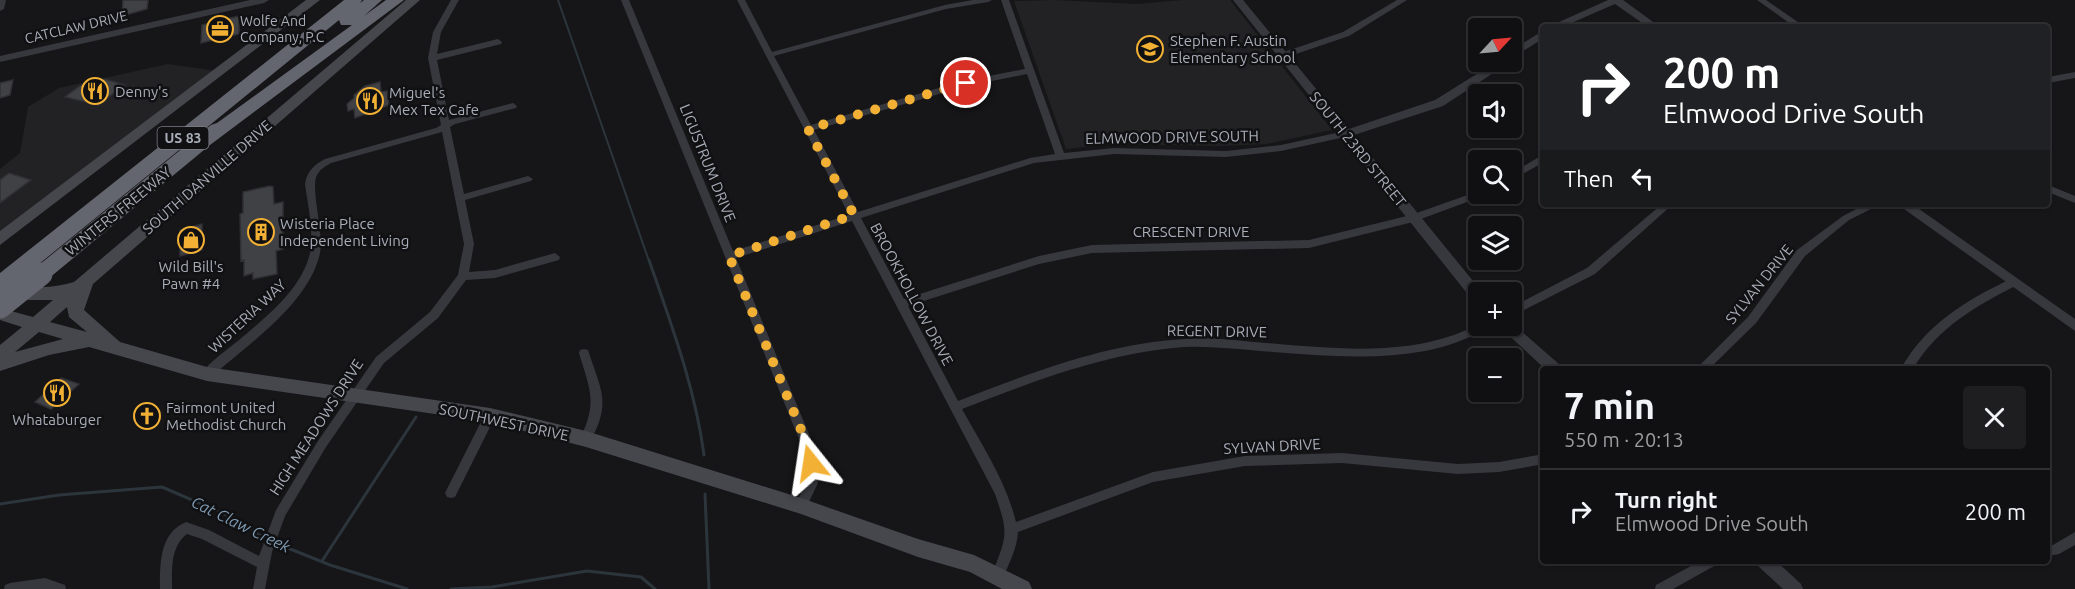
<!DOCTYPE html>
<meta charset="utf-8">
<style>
body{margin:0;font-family:Ubuntu,sans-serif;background:#1e1e20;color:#f1f3f6;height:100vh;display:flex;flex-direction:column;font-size:22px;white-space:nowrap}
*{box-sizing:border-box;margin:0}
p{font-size:20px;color:#9c9d9f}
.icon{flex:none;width:33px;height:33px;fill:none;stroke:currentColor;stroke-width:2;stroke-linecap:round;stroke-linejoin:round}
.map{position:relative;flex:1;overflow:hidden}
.panel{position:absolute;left:1540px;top:366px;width:510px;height:198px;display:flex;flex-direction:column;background:#101012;border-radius:6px;box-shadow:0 2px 4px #0004,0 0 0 2px #303032}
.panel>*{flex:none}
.banner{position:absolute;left:1540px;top:24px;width:510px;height:183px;border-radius:6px;box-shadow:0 2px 4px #0004,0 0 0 2px #303032;background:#202124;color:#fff;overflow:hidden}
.needle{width:39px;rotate:64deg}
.tools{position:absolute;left:1468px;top:18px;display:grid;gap:12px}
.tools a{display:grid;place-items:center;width:54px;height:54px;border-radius:6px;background:#101012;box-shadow:0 2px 4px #0004,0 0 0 2px #303032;font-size:30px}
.pin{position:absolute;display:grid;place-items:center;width:51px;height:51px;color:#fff;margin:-26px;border:3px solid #fff;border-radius:50%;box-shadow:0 2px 6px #0007}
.me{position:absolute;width:66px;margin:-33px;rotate:345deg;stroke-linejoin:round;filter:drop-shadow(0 0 4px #0008)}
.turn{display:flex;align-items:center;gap:21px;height:126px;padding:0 24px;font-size:27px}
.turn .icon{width:78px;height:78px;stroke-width:2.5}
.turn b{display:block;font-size:42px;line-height:51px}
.then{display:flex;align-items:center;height:57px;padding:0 24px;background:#0003;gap:12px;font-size:22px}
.round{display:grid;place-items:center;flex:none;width:63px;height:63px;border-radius:6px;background:#1e1e20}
.overview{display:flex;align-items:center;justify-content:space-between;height:102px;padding:0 24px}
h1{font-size:36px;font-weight:700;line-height:45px}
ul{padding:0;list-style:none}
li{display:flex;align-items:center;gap:18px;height:84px;padding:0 24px;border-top:2px solid #303032}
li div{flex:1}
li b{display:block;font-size:22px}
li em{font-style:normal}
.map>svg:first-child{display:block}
</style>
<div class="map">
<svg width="2075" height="589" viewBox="0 0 2075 589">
<rect width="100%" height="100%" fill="#161618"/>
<g fill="#222225">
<polygon points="1054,0 1136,4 1183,0 1230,0 1332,130 1266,144 1218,146 1111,144 1066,149 1014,1"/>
<polygon points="168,64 217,71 0,231 0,169 20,153 28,107 59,88"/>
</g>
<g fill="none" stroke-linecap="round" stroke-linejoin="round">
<polyline stroke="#2c353c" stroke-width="2" points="558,0 649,261"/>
<g stroke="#2c353c" stroke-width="3">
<path d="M649 260C671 324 695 387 704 455"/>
<polyline points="705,494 709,589"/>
<polyline points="0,504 59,495 162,487 243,522 257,534 283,546 330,565 407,589"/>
<polyline points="322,561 416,417"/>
<polyline points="451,589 492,587 587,571 641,577 655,589"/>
</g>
</g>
<g fill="#404145" stroke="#303034" stroke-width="1.5">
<polygon points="123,0 148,0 147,9 122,16"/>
<polygon points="239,16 239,34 201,43 202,25"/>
<polygon points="105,79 125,85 98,105 65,97 81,85"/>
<polygon points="13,80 10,95 0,98 0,83"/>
<polygon points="380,82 381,92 387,91 389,105 355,118 354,109 348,111 347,104 354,98 354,95 365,86"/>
<polygon points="9,173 31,180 0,203 0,180"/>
<polygon points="270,186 273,187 274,204 283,202 283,249 276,251 277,274 253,279 253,273 244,276 244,260 241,261 240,214 243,213 243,192"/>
<polygon points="202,224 202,250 180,256 180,230"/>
<polygon points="61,378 79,384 51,409 35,402"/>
</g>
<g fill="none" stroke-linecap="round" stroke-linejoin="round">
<g fill="#37383d" fill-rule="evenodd">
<polygon points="0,0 6,0 4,9 0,11"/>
<path d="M451 0H459L441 32 437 54 498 39 502 42 501 44 437 60 449 120 513 103 517 106 516 108 455 124 450 127 464 194 528 176 533 179 531 181 465 200 474 244 469 272 495 270 555 253 560 257 559 260 495 278 466 280 438 318 384 363 326 447 285 516 272 552 265 589H253L257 567 202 539 187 534C170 547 172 570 172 589H160C160 565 159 533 186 522L209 530 259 556 276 510 318 441 376 357 430 312 458 275 464 244 442 132 331 163C326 166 320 169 317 175 310 187 324 233 320 253 309 304 248 344 211 377H203L201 374C210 361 227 350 239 340 266 317 302 289 310 253 314 231 308 206 305 184 307 171 314 165 325 159L436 128 441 125 428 58 433 32Z"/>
<path d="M621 0H629L733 251 849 215 737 0H745L772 52 945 5 973 0H992L988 2 946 9 774 56 811 125 963 81 1025 69 1001 0H1009L1064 153 1114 148 1226 151 1281 145 1345 131 1350 134 1345 137 1281 151 1226 157 1114 154 1034 163 861 218 904 299 1039 256 1092 245 1309 240 1411 215 1479 191V194H1485L1483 196 1413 222 1309 248 1092 253 1039 264 908 306 958 401C1031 373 1106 343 1186 339 1208 337 1232 340 1254 342 1319 347 1391 357 1454 335 1462 332 1471 328 1479 324V326H1490L1489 329C1468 338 1447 347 1425 351 1371 361 1316 355 1261 351 1236 349 1210 346 1184 347 1106 353 1034 381 962 409 982 445 1006 481 1016 522L1153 472 1245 456 1342 453 1458 464 1499 462 1544 454V464L1499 472 1458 474 1342 463 1245 466 1153 482 1018 532C1017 549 1009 563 1003 578L998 580 993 578 992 574C1007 536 1009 534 995 494L852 221 736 258 813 444 818 483 805 510 801 511 797 510 795 506 806 483 801 444ZM1027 74 1055 154 1030 158 858 212 814 130 967 86Z"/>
<polygon points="1397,0 1407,0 1349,36 1287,57 1281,57 1280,55 1281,53 1343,32"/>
<polygon points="1757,0 1766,0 1805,27 1795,27"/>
<polygon points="2075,72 2075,78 2048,83 2048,77"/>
<polygon points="1544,154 1544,162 1512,180 1512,173"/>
<polygon points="2048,185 2075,196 2075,203 2048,192"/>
<polygon points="1662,204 1673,204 1595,274 1512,316 1512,307 1587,268"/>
<polygon points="1866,204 1879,204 1877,206 1849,220 1805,256 1756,323 1709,369 1696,369 1748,317 1797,250 1843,216"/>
<path d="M2013 278 2017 279 2018 282 2017 285C1976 306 1937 328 1913 369H1901C1920 334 1949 312 1983 293 1993 288 2003 282 2013 278Z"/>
<path d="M584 349 588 350 589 353C602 393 611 403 590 442L586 444 582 442 580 439C598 402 590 390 579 353L580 350Z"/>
<polygon points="490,410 494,412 496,415 455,497 451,498 447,497 445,493 447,489 486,412"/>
<polygon points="2075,532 2075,545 2059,554 2048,556 2048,546 2053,545"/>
<polygon points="1700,561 1718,561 1716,565 1673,589 1655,589 1656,585"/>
<polygon points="45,578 65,585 66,589 4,589 5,585 10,583"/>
</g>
<g fill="#37383d" fill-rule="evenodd">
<polygon points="250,0 269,0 264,3 0,62 0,56"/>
<polygon points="1233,0 1243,0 1349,129 1435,100 1496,62 1508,62 1507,64 1443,106 1354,135 1482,292 1479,292 1479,303 1474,302"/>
<polygon points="1608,0 1623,0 1660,27 1648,27 1615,4 1562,27 1548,27"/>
<polygon points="1544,30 1544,38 1512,58 1512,50"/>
<polygon points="1897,204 1912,204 2075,319 2075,331"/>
<polygon points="1512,323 1560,365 1562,369 1545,369 1499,326 1512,326"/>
<polygon points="1756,561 1776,561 1801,584 1803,589 1783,589 1758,566"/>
</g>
<g fill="#45474d" fill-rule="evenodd">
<polygon points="306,0 320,0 0,245 0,231"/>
<path d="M406 0H420L93 284 84 310 120 342 207 367 490 408 586 431 801 498 918 539 974 555 1029 582 1032 589H1002L970 572 918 557 801 514 586 447 490 422 207 381 89 347 49 355 0 371V345L22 327 0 320V308L33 317 53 300H29L0 292V280C28 288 47 290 74 282ZM67 307 69 317 87 332 50 322ZM39 332 63 339 15 352Z"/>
</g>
<polygon fill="#63666e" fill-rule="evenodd" points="344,0 362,0 360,3 364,0 382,0 364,16 386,0 404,0 210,145 48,279 41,282 34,279 31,274 34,269 211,125 217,123 352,25 341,25 339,20 7,290 0,292 0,273"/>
<polyline stroke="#63666e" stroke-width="23" points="0,307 41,274"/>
</g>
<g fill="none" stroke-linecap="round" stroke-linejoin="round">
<polyline stroke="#f2b134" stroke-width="10" stroke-dasharray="0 18" points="811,463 807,444 729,256 854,215 808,129 966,83"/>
</g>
<defs>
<symbol id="office-ring" viewBox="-11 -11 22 22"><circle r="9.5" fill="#111113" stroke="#f2b134" stroke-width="1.5"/><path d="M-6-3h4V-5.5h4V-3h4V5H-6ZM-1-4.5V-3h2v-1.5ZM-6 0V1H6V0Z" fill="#f2b134"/></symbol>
<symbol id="school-ring" viewBox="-11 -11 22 22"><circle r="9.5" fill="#111113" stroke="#f2b134" stroke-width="1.5"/><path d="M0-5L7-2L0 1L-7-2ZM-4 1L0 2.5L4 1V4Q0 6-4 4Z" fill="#f2b134"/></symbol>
<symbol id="restaurant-ring" viewBox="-11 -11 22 22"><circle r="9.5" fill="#111113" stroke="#f2b134" stroke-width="1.5"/><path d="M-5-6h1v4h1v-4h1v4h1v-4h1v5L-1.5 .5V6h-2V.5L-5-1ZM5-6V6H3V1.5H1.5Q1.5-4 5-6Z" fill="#f2b134"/></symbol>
<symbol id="building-ring" viewBox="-11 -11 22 22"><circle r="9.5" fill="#111113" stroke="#f2b134" stroke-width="1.5"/><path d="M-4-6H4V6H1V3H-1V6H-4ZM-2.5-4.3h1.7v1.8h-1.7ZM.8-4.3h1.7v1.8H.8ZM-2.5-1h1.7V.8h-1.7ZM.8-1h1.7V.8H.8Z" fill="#f2b134"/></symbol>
<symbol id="shop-ring" viewBox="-11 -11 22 22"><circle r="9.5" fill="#111113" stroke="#f2b134" stroke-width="1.5"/><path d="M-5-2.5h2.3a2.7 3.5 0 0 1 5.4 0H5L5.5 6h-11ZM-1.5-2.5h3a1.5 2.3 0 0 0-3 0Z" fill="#f2b134"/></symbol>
<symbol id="church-ring" viewBox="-11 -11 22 22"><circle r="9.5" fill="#111113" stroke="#f2b134" stroke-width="1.5"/><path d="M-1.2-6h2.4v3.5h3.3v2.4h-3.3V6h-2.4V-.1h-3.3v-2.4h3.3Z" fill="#f2b134"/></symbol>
</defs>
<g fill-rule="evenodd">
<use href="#office-ring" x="205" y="14" width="30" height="30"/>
<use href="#school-ring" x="1135" y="34" width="30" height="30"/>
<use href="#restaurant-ring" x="80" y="76" width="30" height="30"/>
<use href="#restaurant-ring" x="355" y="86" width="30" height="30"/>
<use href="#building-ring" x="246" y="217" width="30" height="30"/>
<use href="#shop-ring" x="176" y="225" width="30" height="30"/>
<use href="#restaurant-ring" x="42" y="378" width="30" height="30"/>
<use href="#church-ring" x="132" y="401" width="30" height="30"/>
</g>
<g text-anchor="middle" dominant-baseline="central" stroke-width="5" stroke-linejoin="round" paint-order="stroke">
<g font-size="14" fill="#a8adb8" stroke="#111113" text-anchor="start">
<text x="240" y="21">Wolfe And<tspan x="240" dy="16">Company, P.C</tspan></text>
</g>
<g font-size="14" fill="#a8adb8" stroke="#111113">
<text transform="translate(76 27) rotate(-13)">CATCLAW DRIVE</text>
</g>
<rect fill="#111113" stroke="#7b7e86" stroke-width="1.5" x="157.5" y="127" width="51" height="22" rx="4.5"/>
<g font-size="14" font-weight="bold" fill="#a8adb8">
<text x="183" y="138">US 83</text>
</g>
<g font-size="15" fill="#a8adb8" stroke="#111113" text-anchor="start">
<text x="1170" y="40">Stephen F. Austin<tspan x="1170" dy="17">Elementary School</tspan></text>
<text x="115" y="91">Denny's</text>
<text x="389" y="92">Miguel's<tspan x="389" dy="17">Mex Tex Cafe</tspan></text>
<text x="280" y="223">Wisteria Place<tspan x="280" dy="17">Independent Living</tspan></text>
<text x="191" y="266" text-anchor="middle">Wild Bill's<tspan x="191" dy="17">Pawn #4</tspan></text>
<text x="166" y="407">Fairmont United<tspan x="166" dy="17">Methodist Church</tspan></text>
<text x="57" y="419" text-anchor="middle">Whataburger</text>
</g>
<g font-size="15" fill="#a8adb8" stroke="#111113">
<text transform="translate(1172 137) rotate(-1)">ELMWOOD DRIVE SOUTH</text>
<text transform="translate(1358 149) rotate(51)">SOUTH 23RD STREET</text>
<text transform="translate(708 163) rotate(68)">LIGUSTRUM DRIVE</text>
<text transform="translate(207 177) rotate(-41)">SOUTH DANVILLE DRIVE</text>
<text transform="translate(118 211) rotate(-39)">WINTERS FREEWAY</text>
<text x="1191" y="231">CRESCENT DRIVE</text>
<text transform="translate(1759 284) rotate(-51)">SYLVAN DRIVE</text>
<text transform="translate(912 294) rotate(62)">BROOKHOLLOW DRIVE</text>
<text transform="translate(247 316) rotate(-43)">WISTERIA WAY</text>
<text transform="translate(1217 331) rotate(1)">REGENT DRIVE</text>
<text transform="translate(504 422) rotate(12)">SOUTHWEST DRIVE</text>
<text transform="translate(316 427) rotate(-57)">HIGH MEADOWS DRIVE</text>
<text transform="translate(1272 446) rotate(-3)">SYLVAN DRIVE</text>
</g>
<g font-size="16" font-style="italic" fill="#7f9bb3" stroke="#111113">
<text transform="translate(241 524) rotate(26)">Cat Claw Creek</text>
</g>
</g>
</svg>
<div class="tools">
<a><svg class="needle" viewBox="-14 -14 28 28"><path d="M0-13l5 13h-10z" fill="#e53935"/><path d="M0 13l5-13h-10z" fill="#9c9d9f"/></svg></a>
<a><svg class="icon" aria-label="sound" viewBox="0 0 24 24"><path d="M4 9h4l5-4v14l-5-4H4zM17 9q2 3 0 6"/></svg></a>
<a><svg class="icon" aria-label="search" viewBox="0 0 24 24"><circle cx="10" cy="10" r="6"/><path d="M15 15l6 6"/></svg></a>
<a><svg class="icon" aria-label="layers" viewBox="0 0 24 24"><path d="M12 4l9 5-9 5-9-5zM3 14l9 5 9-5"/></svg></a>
<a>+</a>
<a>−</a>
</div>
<div class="pin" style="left:966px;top:83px;background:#d93025"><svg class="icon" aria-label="arrive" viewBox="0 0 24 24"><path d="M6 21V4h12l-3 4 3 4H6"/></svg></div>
<svg class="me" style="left:811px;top:463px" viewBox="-20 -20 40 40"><path d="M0-17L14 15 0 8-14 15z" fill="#f2b134" stroke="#fff" stroke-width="4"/></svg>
<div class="banner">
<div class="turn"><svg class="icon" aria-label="right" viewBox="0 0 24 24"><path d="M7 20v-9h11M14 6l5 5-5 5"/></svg><div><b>200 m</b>Elmwood Drive South</div></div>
<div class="then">Then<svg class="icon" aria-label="left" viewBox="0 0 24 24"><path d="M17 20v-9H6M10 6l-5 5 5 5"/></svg></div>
</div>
<section class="panel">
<div class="overview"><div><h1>7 min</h1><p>550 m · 20:13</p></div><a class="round"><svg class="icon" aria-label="close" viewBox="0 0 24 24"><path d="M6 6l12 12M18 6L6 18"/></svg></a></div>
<ul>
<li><svg class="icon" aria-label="right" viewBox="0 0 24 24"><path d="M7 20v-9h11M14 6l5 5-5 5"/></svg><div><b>Turn right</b><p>Elmwood Drive South</p></div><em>200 m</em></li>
</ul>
</section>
</div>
